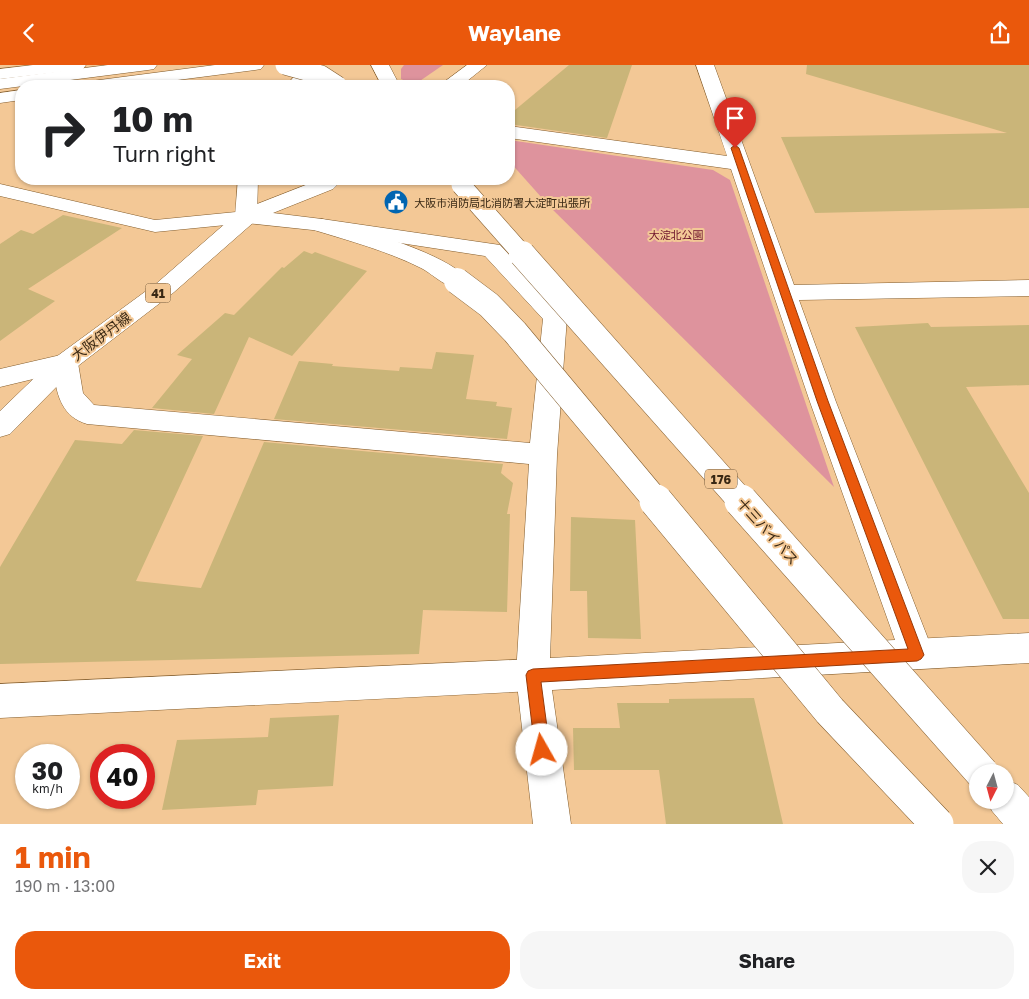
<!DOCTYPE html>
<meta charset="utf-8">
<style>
body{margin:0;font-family:"Golos Text","Noto Sans JP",sans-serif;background:#f6f6f6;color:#202124;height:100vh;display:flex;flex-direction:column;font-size:19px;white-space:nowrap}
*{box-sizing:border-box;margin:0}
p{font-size:16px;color:#757577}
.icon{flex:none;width:28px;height:28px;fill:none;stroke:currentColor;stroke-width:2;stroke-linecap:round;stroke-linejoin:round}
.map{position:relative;height:759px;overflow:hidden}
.side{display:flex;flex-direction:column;background:#fff;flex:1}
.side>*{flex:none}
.guide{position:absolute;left:15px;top:15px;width:500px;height:105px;border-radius:20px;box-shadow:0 1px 4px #0004;background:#fff;color:#202124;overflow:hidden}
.needle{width:32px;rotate:186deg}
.controls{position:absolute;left:969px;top:699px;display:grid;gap:10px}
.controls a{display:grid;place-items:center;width:45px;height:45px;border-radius:50%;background:#fff;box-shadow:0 1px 4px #0004;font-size:25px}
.speed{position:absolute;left:15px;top:679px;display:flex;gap:10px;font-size:25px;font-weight:700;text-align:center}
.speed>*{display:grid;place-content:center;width:65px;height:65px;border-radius:50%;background:#fff;box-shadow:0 1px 4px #0004;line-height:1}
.speed small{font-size:12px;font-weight:400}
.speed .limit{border:8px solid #d22;background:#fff;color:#111}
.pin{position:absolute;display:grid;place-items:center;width:42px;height:42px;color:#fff;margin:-51px -21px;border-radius:50% 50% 50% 0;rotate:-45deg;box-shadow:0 0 5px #0007}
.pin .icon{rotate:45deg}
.me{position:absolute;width:55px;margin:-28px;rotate:353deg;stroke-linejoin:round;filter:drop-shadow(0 0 4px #0008)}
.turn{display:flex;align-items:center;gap:18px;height:105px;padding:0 15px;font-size:22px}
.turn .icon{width:65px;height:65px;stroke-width:2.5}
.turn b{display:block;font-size:35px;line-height:42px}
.round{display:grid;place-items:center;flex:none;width:52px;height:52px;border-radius:20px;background:#f6f6f6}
.head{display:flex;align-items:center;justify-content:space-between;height:85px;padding:0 15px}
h1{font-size:30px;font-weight:700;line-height:38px;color:#ea580c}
.action{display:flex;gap:10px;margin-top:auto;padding:10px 15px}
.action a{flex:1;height:58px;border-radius:20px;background:#ea580c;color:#fff;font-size:20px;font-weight:700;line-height:58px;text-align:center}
.action a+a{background:#f6f6f6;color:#202124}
header{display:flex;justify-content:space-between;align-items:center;height:65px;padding:0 15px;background:#ea580c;color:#fff;font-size:22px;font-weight:700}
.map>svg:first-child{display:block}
</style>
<header><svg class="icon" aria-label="back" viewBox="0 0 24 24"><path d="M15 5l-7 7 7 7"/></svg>Waylane<svg class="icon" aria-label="share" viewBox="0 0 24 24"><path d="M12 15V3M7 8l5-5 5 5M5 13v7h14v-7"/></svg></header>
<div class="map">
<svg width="1029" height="759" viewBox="0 0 1029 759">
<rect width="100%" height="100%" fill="#f3c896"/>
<g fill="#de939d">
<polygon points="404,0 443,0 414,20 401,14 401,4"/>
<polygon points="509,75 713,105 730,115 834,422 550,142 509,96"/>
</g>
<g fill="#cab579">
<polygon points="569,0 632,0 607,73 509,59 509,50"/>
<polygon points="807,0 1029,0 1029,143 815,148 781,72 1007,68 806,9"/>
<polygon points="63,150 122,163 28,224 55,236 0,276 0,179 21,165 33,169"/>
<polygon points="304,186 312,189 315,187 367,206 292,291 249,272 214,349 152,343 192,294 177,290 225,248 234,250 282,202 284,203"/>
<polygon points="928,258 931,262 1029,260 1029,320 966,322 1029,428 1029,554 1003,554 855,262"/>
<polygon points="436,287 474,290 466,334 497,337 496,341 512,343 507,374 274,354 299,296 333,299 332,301 399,306 400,302 432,304"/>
<polygon points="134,365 203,371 136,516 201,523 264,377 503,399 501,408 513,418 507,449 510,449 507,547 423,545 419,589 0,599 0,502 75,375 122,379"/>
<polygon points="571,452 635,455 641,574 588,573 587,526 570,526"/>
<polygon points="754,633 783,759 666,759 659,705 574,705 573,663 620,663 617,638 669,638 669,634"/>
<polygon points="339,650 333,721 258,725 256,740 162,745 177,675 268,672 270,653"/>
</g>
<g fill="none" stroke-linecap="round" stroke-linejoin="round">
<defs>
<g id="minor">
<polygon points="696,0 714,0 794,220 1029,215 1029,231 799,235 836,337 934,589 929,600 917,604 905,600 900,589 810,337 731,104 509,73 509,61 727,91"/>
<polygon points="0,119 155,155 246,146 254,147 257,152 254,157 246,158 155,167 0,131"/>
<polygon points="533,594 545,599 550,610 545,621 533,626 0,653 0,619"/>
</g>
<g id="tertiary">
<polygon points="33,0 86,0 83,4 77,5 0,14 0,4"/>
<polygon points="215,0 264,0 261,4 255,5 131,21 83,21 86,17 92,16"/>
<polygon points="467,0 487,0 461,21 441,21 444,17"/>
<polygon points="21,25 21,35 0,38 0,28"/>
<path d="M321 114H343L333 124 273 148 322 154 500 180 567 252 557 390 550 593 1029 568V598L552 625 571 759H533L516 610 529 399 87 359C63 352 57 332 54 309L0 322V304L65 289 74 292 78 298 83 328 94 340 530 378 543 254 485 191 322 166 246 158 238 157 235 152 242 145Z"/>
</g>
<g id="primary">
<polygon points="304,0 322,0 304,21 286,21"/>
<polygon points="238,114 258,114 257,152 254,157 173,228 74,304 10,369 0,372 0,346 56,292 157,218 235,150"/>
</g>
<g id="trunk">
<polygon points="108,0 157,0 154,4 148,5 0,24 0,14"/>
<polygon points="371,0 389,0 400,21 382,21"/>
<path d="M322 154C354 162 451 189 469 216L465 221C447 226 436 211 421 203 387 186 350 176 314 165L311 160 314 155Z"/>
<polygon points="1005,714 1018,720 1029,732 1029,759 1003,759 992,746 987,735 1005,735"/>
</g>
</defs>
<use href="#minor" stroke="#835d2d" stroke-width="1"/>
<use href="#tertiary" stroke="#835d2d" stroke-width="1"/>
<use href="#primary" stroke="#835d2d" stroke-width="1"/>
<use href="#trunk" stroke="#835d2d" stroke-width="1"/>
<use href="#minor" fill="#fff" fill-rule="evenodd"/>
<use href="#tertiary" fill="#fff" fill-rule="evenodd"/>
<use href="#primary" fill="#fff" fill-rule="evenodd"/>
<use href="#trunk" fill="#fff" fill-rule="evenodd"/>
<defs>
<g id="trunk-bridge-far2">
<polyline points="285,0 321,10 338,21"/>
<polyline points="461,120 523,190"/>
</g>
<g id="trunk-bridge-far1">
<polyline points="522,189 742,437"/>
<polyline points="457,216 489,240 515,267 657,437"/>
</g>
<g id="trunk-bridge">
<polyline points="656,436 830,646 937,759"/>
<polyline points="741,436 982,708"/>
</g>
</defs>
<use href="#trunk-bridge-far2" stroke="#835d2d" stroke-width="20" stroke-linecap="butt"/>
<use href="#trunk-bridge-far1" stroke="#835d2d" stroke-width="27" stroke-linecap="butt"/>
<use href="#trunk-bridge" stroke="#835d2d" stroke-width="34" stroke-linecap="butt"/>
<use href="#trunk-bridge-far2" stroke="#fff" stroke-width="19"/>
<use href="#trunk-bridge-far1" stroke="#fff" stroke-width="26"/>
<use href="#trunk-bridge" stroke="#fff" stroke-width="33"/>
</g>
<polygon fill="#ea580c" stroke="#983908" points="735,80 739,83 828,336 924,590 921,594 917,596 541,617 550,685 547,690 542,692 537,690 535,685 526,610 528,606 533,604 908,584 817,336 731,83"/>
<defs>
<symbol id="civic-disc" viewBox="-11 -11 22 22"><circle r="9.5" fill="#0165b1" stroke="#f3c896"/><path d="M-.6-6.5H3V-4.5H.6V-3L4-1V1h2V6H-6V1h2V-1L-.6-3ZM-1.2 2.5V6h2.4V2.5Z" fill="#fff"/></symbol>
</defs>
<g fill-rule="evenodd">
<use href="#civic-disc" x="382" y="123" width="28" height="28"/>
</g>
<g text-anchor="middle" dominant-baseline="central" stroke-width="4" stroke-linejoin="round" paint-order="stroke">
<g font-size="11" fill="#392814" stroke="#f3c896" text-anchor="start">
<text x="414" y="137">大阪市消防局北消防署大淀町出張所</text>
</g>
<g font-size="11" fill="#6e152d" stroke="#f3c896">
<text x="676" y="169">大淀北公園</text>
</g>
<g fill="#f3c896" stroke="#71583b" stroke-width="1">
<rect x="145.5" y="218.5" width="25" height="19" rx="4"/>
<rect x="705" y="404.5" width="32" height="19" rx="4"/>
</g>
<g font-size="12" font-weight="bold" fill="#392814">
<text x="158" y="228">41</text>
<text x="721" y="414">176</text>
</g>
<g font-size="14" fill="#392814" stroke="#f3c896">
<text transform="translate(101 271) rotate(-37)">大阪伊丹線</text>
<text transform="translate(768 466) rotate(48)">十三バイパス</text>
</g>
</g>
</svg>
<div class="controls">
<a><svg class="needle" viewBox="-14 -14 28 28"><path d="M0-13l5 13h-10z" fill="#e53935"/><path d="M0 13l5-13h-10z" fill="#757577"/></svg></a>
</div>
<div class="speed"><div>30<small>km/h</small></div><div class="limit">40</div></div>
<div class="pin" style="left:735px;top:83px;background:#d93025"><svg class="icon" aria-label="arrive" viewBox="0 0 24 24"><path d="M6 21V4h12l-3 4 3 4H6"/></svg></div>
<svg class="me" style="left:542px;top:685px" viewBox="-20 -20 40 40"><circle r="19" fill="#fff"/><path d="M0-13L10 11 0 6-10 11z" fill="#ea580c"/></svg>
<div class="guide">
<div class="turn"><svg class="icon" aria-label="right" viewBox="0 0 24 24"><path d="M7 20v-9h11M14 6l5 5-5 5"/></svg><div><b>10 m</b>Turn right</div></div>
</div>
</div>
<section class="side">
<div class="head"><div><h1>1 min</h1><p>190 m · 13:00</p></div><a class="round"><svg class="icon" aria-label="close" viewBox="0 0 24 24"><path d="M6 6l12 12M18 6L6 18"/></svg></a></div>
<div class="action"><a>Exit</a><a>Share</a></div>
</section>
